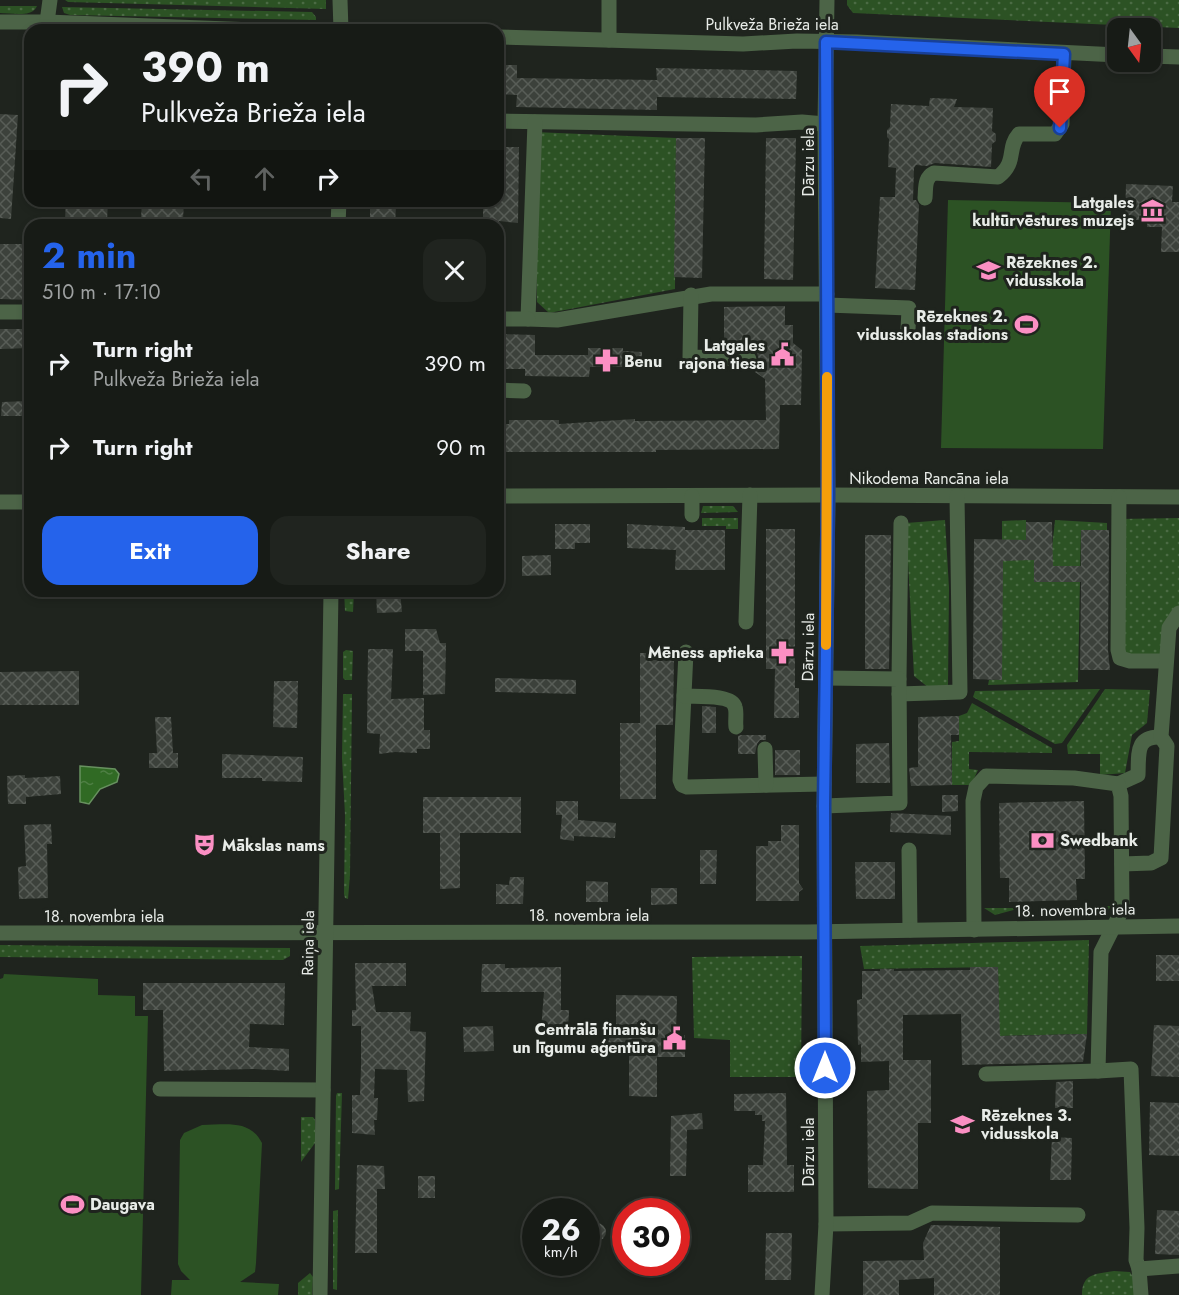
<!DOCTYPE html>
<meta charset="utf-8">
<style>
body{margin:0;font-family:Jost,sans-serif;background:#20241f;color:#f1f3f6;height:100vh;display:flex;flex-direction:column;font-size:22px;white-space:nowrap}
*{box-sizing:border-box;margin:0}
p{font-size:20px;color:#9ea1a1}
.icon{flex:none;width:33px;height:33px;fill:none;stroke:currentColor;stroke-width:2;stroke-linecap:round;stroke-linejoin:round}
.map{position:relative;flex:1;overflow:hidden}
.drawer{position:absolute;left:24px;top:219px;width:480px;height:378px;display:flex;flex-direction:column;background:#171b16;border-radius:18px;box-shadow:0 3px 9px #0003,0 0 0 2px #363935}
.drawer>*{flex:none}
.hud{position:absolute;left:24px;top:24px;width:480px;height:183px;border-radius:18px;box-shadow:0 3px 9px #0003,0 0 0 2px #363935;background:#171b16;color:#f1f3f6;overflow:hidden}
.needle{width:39px;rotate:165deg}
.controls{position:absolute;left:1107px;top:18px;display:grid;gap:12px}
.controls a{display:grid;place-items:center;width:54px;height:54px;border-radius:12px;background:#171b16;box-shadow:0 3px 9px #0003,0 0 0 2px #363935;font-size:30px}
.speed{position:absolute;left:522px;top:1198px;display:flex;gap:12px;font-size:30px;font-weight:700;text-align:center}
.speed>*{display:grid;place-content:center;width:78px;height:78px;border-radius:50%;background:#171b16;box-shadow:0 3px 9px #0003,0 0 0 2px #363935;line-height:1}
.speed small{font-size:15px;font-weight:400}
.speed .limit{border:9px solid #d22;background:#fff;color:#111}
.pin{position:absolute;display:grid;place-items:center;width:51px;height:51px;color:#fff;margin:-62px -26px;border-radius:50% 50% 50% 0;rotate:-45deg;box-shadow:0 0 6px #0007}
.pin .icon{rotate:45deg}
.me{position:absolute;width:66px;margin:-33px;rotate:0deg;stroke-linejoin:round;filter:drop-shadow(0 0 4px #0008)}
.turn{display:flex;align-items:center;gap:21px;height:126px;padding:0 18px;font-size:27px}
.turn .icon{width:78px;height:78px;stroke-width:2.5}
.turn b{display:block;font-size:42px;line-height:51px}
.lanes{display:flex;align-items:center;height:57px;padding:0 18px;background:#0003;justify-content:center;gap:30px;direction:ltr}
.lanes .off{opacity:.35}
.round{display:grid;place-items:center;flex:none;width:63px;height:63px;border-radius:18px;background:#20241f}
.headline{display:flex;align-items:center;justify-content:space-between;height:102px;padding:0 18px}
h1{font-size:36px;font-weight:700;line-height:45px;color:#2563eb}
.cta{display:flex;gap:12px;margin-top:auto;padding:12px 18px}
.cta a{flex:1;height:69px;border-radius:18px;background:#2563eb;color:#fff;font-size:24px;font-weight:700;line-height:69px;text-align:center}
.cta a+a{background:#20241f;color:#f1f3f6}
ul{padding:0;list-style:none}
li{display:flex;align-items:center;gap:18px;height:84px;padding:0 18px}
li div{flex:1}
li b{display:block;font-size:22px}
li em{font-style:normal}
.map>svg:first-child{display:block}
</style>
<div class="map">
<svg width="1179" height="1295" viewBox="0 0 1179 1295">
<defs>
<pattern id="grass-dots" width="8" height="8" patternUnits="userSpaceOnUse" patternTransform="scale(1.5)"><rect width="8" height="8" fill="#2c5224"/><path d="M2 2h.1M6 6h.1" fill="none" stroke="#4b6b44" stroke-width="1.8" stroke-linecap="round"/></pattern>
<pattern id="water-ripples" width="26" height="14" patternUnits="userSpaceOnUse" patternTransform="scale(1.5)"><rect width="26" height="14" fill="#306a24"/><path d="M2 4q2-2 4 0t4 0M15 11q2-2 4 0t4 0" fill="none" stroke="#4e7f44"/></pattern>
<pattern id="building-cross-hatch" width="8" height="8" patternUnits="userSpaceOnUse" patternTransform="scale(1.5)"><rect width="8" height="8" fill="#3c413b"/><path d="M0 0l8 8M0 8l8-8" fill="none" stroke="#585d57"/></pattern>
</defs>
<rect width="100%" height="100%" fill="#1f241e"/>
<g fill="url(#grass-dots)">
<polygon points="65,0 326,0 326,9 68,2"/>
<polygon points="847,0 1179,0 1179,28 853,13 847,5"/>
<path d="M0 6H37C32 18 12 13 0 13Z"/>
<polygon points="62,7 312,12 316,17 316,20 70,15 64,13"/>
<polygon points="534,132 676,138 675,289 549,313 537,302"/>
<polygon points="703,506 733,506 738,512 701,513"/>
<polygon points="702,518 738,518 738,529 726,529 726,526 702,526"/>
<polygon points="1179,518 1179,613 1166,661 1120,658 1119,519"/>
<polygon points="945,520 949,588 948,686 929,688 914,676 906,523"/>
<polygon points="1026,520 1026,542 1052,548 1055,520 1107,523 1107,530 1081,530 1078,682 988,685 989,680 1002,679 1002,521"/>
<polygon points="344,591 354,591 353,612 345,611"/>
<polygon points="346,650 353,651 352,680 345,680 343,678 343,652"/>
<polygon points="1100,689 1062,743 1055,744 973,697 975,691"/>
<polygon points="1105,689 1150,690 1147,723 1132,735 1125,773 1100,775 1100,754 1068,754 1067,745"/>
<polygon points="343,694 352,694 350,875 348,899 345,898 344,894 345,815 342,758"/>
<polygon points="972,703 1052,748 1052,753 969,752 969,769 978,770 971,785 952,785 952,742 959,741 959,716 967,713"/>
<polygon points="1067,906 1112,906 1106,912"/>
<polygon points="984,908 1021,908 995,915"/>
<polygon points="1089,940 1087,1034 999,1036 998,967 864,969 860,946"/>
<polygon points="0,945 290,948 290,956 283,960 0,957"/>
<polygon points="802,956 801,1077 730,1077 730,1040 694,1038 692,957"/>
<polygon points="337,1093 342,1093 339,1189 335,1190 336,1096"/>
<polygon points="301,1117 313,1117 315,1120 315,1143 301,1162"/>
<polygon points="338,1210 337,1290 333,1289 333,1211"/>
<path d="M1114 1271 1130 1272 1133 1277 1136 1295H1082C1082 1273 1096 1274 1114 1271Z"/>
<polygon points="310,1273 313,1277 312,1295 298,1295 298,1283"/>
</g>
<g fill="#2c5224">
<polygon points="948,200 1111,203 1103,449 941,448"/>
<polygon points="4,974 98,979 98,995 135,996 135,1016 148,1016 141,1295 0,1295 0,979 3,978"/>
<path d="M202 1125C225 1125 250 1119 262 1143L256 1263 255 1272 240 1282 279 1284 278 1295H171L172 1280H190L181 1271 178 1264 180 1140 184 1133Z"/>
</g>
<polygon fill="url(#water-ripples)" stroke="#67915f" stroke-width="1.5" points="80,766 115,769 119,774 117,782 100,789 89,804 80,802"/>
<g fill="url(#building-cross-hatch)">
<polygon points="498,65 517,65 517,78 657,80 656,68 797,71 796,99 657,97 657,110 516,107 517,95 498,94"/>
<polygon points="930,98 957,99 954,107 993,108 992,131 996,134 996,141 992,144 991,167 935,163 927,166 916,165 914,168 913,200 916,200 919,205 915,290 875,288 880,197 895,197 896,168 888,167 889,139 887,137 887,130 890,127 891,104 929,106"/>
<polygon points="0,114 18,115 11,219 0,218"/>
<polygon points="676,138 705,138 702,278 674,277"/>
<polygon points="766,138 796,138 793,280 764,279"/>
<polygon points="498,147 519,147 518,223 499,221 499,225 483,225 483,201 498,201"/>
<polygon points="1126,184 1173,186 1172,202 1179,202 1179,252 1161,252 1162,227 1147,227 1147,220 1125,220"/>
<polygon points="66,201 108,201 107,221 65,220"/>
<polygon points="142,201 184,201 183,220 141,218"/>
<polygon points="370,205 396,206 395,225 370,225"/>
<polygon points="0,244 30,244 30,300 0,299"/>
<polygon points="785,306 785,325 793,325 793,343 802,350 801,405 780,405 779,449 656,450 656,452 498,452 498,424 509,424 509,420 559,420 559,424 635,419 635,421 766,420 765,379 755,372 753,368 759,360 757,353 759,346 724,347 724,307"/>
<polygon points="0,329 30,329 30,348 0,349"/>
<polygon points="498,334 535,335 535,355 588,355 588,348 623,348 623,351 642,352 642,367 590,367 589,377 525,376 525,369 498,369"/>
<polygon points="30,401 30,416 1,416 2,402"/>
<polygon points="1026,522 1052,522 1053,566 1081,566 1081,530 1109,530 1108,650 1110,670 1080,670 1081,582 1034,582 1034,560 1003,561 1002,680 973,679 974,539 1026,540"/>
<polygon points="555,524 590,524 590,543 575,543 575,549 555,549"/>
<polygon points="627,524 685,527 685,530 725,530 725,570 675,570 676,550 627,548"/>
<polygon points="766,529 795,529 795,688 799,688 799,718 774,718 775,669 766,669"/>
<polygon points="865,535 891,535 889,669 865,669"/>
<polygon points="551,555 551,575 522,576 522,556"/>
<polygon points="376,591 400,591 402,612 377,613"/>
<polygon points="405,629 436,629 440,643 446,643 445,694 423,695 423,651 405,651"/>
<polygon points="368,649 393,649 391,699 424,698 424,730 430,730 430,749 417,749 417,753 395,752 379,754 380,734 367,733"/>
<polygon points="640,653 674,653 673,725 656,725 656,799 620,799 620,723 640,723"/>
<polygon points="79,671 79,705 0,705 0,672"/>
<polygon points="495,678 576,680 576,694 495,692"/>
<polygon points="274,681 298,681 297,728 273,727"/>
<polygon points="702,706 716,707 716,733 702,733"/>
<polygon points="959,716 959,735 951,735 952,785 911,786 909,768 918,767 918,717"/>
<polygon points="155,717 171,717 173,753 178,753 178,768 149,768 149,753 157,753"/>
<polygon points="741,735 766,735 766,740 760,740 757,744 755,754 738,754 738,736"/>
<polygon points="889,743 890,783 856,783 856,744"/>
<rect x="775" y="750" width="25" height="25"/>
<polygon points="222,754 303,757 302,782 262,781 262,778 222,778"/>
<polygon points="25,775 25,778 60,776 61,794 26,797 26,804 8,804 7,776"/>
<polygon points="942,795 958,795 958,811 942,812"/>
<polygon points="423,797 521,797 521,833 460,833 460,888 440,889 440,833 423,833"/>
<polygon points="556,801 578,801 578,820 616,823 615,838 574,836 574,841 560,839 562,815 556,815"/>
<polygon points="1084,801 1085,879 1076,879 1077,900 1009,902 1009,878 1000,878 999,803"/>
<polygon points="891,813 951,816 951,835 890,832"/>
<polygon points="51,824 52,844 47,844 48,898 19,899 18,867 26,866 24,825"/>
<polygon points="781,825 799,825 799,883 803,889 799,892 799,901 756,901 756,846 768,846 768,841 781,841"/>
<polygon points="700,850 717,850 716,884 700,884"/>
<polygon points="855,862 895,862 895,899 856,899"/>
<polygon points="510,877 524,877 523,904 496,904 496,884 509,885"/>
<polygon points="586,881 608,882 608,902 586,902"/>
<polygon points="651,888 677,888 677,904 651,905"/>
<rect x="1156" y="955" width="23" height="26"/>
<polygon points="355,963 406,963 406,986 372,986 376,1012 411,1012 410,1031 426,1032 424,1101 408,1102 407,1070 375,1069 374,1098 378,1098 377,1120 374,1120 375,1135 352,1133 352,1095 360,1095 361,1066 361,1026 352,1026 352,1010 356,1010"/>
<polygon points="482,964 505,964 505,968 561,967 561,1010 569,1010 568,1031 541,1030 544,992 481,992"/>
<polygon points="970,967 998,967 1000,1036 1087,1034 1083,1062 962,1065 961,1014 903,1015 903,1060 931,1060 931,1123 918,1123 918,1189 868,1188 867,1091 889,1090 889,1061 861,1062 861,1044 858,1045 857,1000 862,999 862,971 880,971 880,969 894,969 894,971 970,970"/>
<polygon points="143,983 285,983 284,1025 250,1024 249,1047 289,1049 289,1071 254,1069 164,1071 163,1010 143,1010"/>
<polygon points="616,995 677,996 676,1035 685,1035 685,1057 657,1057 657,1097 629,1096 629,1053 608,1053 608,1034 616,1034"/>
<polygon points="1154,1025 1179,1026 1179,1077 1151,1076"/>
<polygon points="493,1026 494,1051 464,1052 463,1027"/>
<polygon points="1073,1081 1073,1108 1055,1108 1056,1082"/>
<polygon points="786,1093 787,1165 794,1165 794,1192 748,1192 748,1165 763,1165 765,1121 762,1121 762,1115 755,1115 755,1111 734,1111 734,1094"/>
<polygon points="1150,1102 1179,1103 1179,1156 1149,1155"/>
<polygon points="702,1113 703,1129 687,1130 686,1176 670,1176 671,1116"/>
<polygon points="1052,1137 1072,1138 1071,1180 1050,1180"/>
<polygon points="357,1165 384,1166 385,1189 377,1189 377,1253 355,1253"/>
<rect x="418" y="1176" width="17" height="22"/>
<polygon points="1157,1210 1179,1211 1179,1255 1155,1254"/>
<circle cx="597" cy="1232" r="9"/>
<polygon points="931,1225 1000,1227 1000,1295 934,1295 934,1278 899,1280 899,1295 863,1295 863,1261 924,1260 923,1243"/>
<polygon points="766,1233 792,1233 791,1280 765,1280"/>
</g>
<g fill="none" stroke-linecap="round" stroke-linejoin="round">
<g stroke="#4c6447" stroke-width="15">
<polyline points="340,0 341,30"/>
<polyline points="0,22 47,22 254,30"/>
<polyline points="47,22 50,0"/>
<polyline points="498,37 743,44 797,41 857,42 1118,55"/>
<polyline points="609,40 609,0"/>
<polyline points="1150,56 1179,57"/>
<polyline points="498,121 756,125 802,122 825,124"/>
<polyline points="535,122 528,319 557,320 711,294 827,294"/>
<path d="M925 198C926 188 924 178 934 173L998 177C1018 161 1006 149 1019 134H1055L1062 124 1064 54"/>
<polyline points="338,225 339,201"/>
<polyline points="691,295 690,357 749,359"/>
<polyline points="827,305 909,308 908,330"/>
<polyline points="0,312 30,312"/>
<polyline points="498,319 528,319"/>
<polyline points="498,390 524,391"/>
<polyline points="498,496 828,495 1179,497"/>
<polyline points="1119,497 1118,650 1120,658 1130,661 1166,661"/>
<polyline points="0,502 30,502"/>
<polyline points="692,515 692,496"/>
<polyline points="746,622 750,495"/>
<polyline points="686,652 680,780 682,785 687,787 824,784"/>
<polyline points="899,679 901,523"/>
<polyline points="899,694 960,692 957,496"/>
<path d="M684 696C695 697 732 694 735 707 737 712 735 721 736 727"/>
<polyline points="765,749 766,785"/>
<path d="M1118 784 1138 775C1139 754 1135 736 1161 737"/>
<polyline points="824,806 900,803 899,679 826,678"/>
<polyline points="909,850 910,930"/>
<polyline points="1122,864 1151,863 1161,858 1167,746 1161,737 1169,628 1179,613"/>
<polyline points="974,930 973,801 976,787 986,776 1074,778 1118,784 1121,796 1122,910 1101,952 1098,1071 1131,1069 1137,1228 1136,1260 1139,1269"/>
<polyline points="0,933 807,932 1179,926"/>
<polyline points="986,1074 1098,1071"/>
<polyline points="160,1089 323,1090"/>
<polyline points="826,1224 910,1223 932,1213 1078,1215"/>
<polyline points="320,1295 331,591"/>
<polyline points="822,1295 826,1224 824,806 828,495 825,124 827,0"/>
<polyline points="1141,1295 1139,1269 1179,1266"/>
</g>
</g>
<g fill="none" stroke-linecap="round" stroke-linejoin="round">
<defs>
<polyline id="route" points="825,1068 824,806 828,495 826,42 1064,54 1060,128"/>
</defs>
<use href="#route" stroke="#184099" stroke-width="15"/>
<use href="#route" stroke="#2563eb" stroke-width="10"/>
<polyline stroke="#f59e0b" stroke-width="10" points="826,645 827,377"/>
</g>
<defs>
<symbol id="museum-bare" viewBox="-9 -9 18 18"><path d="M0-6L6-3V-2H-6V-3ZM-5-1h2V3h-2ZM-1-1h2V3h-2ZM3-1h2V3H3ZM-6 4H6V6H-6Z" fill="#fb8fc3" stroke="#1f241e" stroke-width="2.5" paint-order="stroke"/></symbol>
<symbol id="school-bare" viewBox="-9 -9 18 18"><path d="M0-5L7-2L0 1L-7-2ZM-4 1L0 2.5L4 1V4Q0 6-4 4Z" fill="#fb8fc3" stroke="#1f241e" stroke-width="2.5" paint-order="stroke"/></symbol>
<symbol id="stadium-bare" viewBox="-9 -9 18 18"><path d="M0-5a6.5 5 0 1 0 0 10a6.5 5 0 1 0 0-10ZM-3.5-1.8h7v3.6h-7Z" fill="#fb8fc3" stroke="#1f241e" stroke-width="2.5" paint-order="stroke"/></symbol>
<symbol id="civic-bare" viewBox="-9 -9 18 18"><path d="M-.6-6.5H3V-4.5H.6V-3L4-1V1h2V6H-6V1h2V-1L-.6-3ZM-1.2 2.5V6h2.4V2.5Z" fill="#fb8fc3" stroke="#1f241e" stroke-width="2.5" paint-order="stroke"/></symbol>
<symbol id="pharmacy-bare" viewBox="-9 -9 18 18"><path d="M-2-6h4v4h4v4h-4v4h-4v-4h-4v-4h4Z" fill="#fb8fc3" stroke="#1f241e" stroke-width="2.5" paint-order="stroke"/></symbol>
<symbol id="bank-bare" viewBox="-9 -9 18 18"><path d="M-6-4H6V4H-6ZM0-2.3a2.3 2.3 0 1 0 0 4.6a2.3 2.3 0 1 0 0-4.6Z" fill="#fb8fc3" stroke="#1f241e" stroke-width="2.5" paint-order="stroke"/></symbol>
<symbol id="theatre-bare" viewBox="-9 -9 18 18"><path d="M-5-5.5Q0-4 5-5.5V0Q5 5 0 6Q-5 5-5 0ZM-3.3-2.5H-1v1.5H-3.3ZM1-2.5H3.3v1.5H1ZM-2.8 1Q0 5.5 2.8 1Z" fill="#fb8fc3" stroke="#1f241e" stroke-width="2.5" paint-order="stroke"/></symbol>
</defs>
<g fill-rule="evenodd">
<use href="#museum-bare" x="1136" y="194" width="33" height="33"/>
<use href="#school-bare" x="972" y="254" width="33" height="33"/>
<use href="#stadium-bare" x="1010" y="308" width="33" height="33"/>
<use href="#civic-bare" x="766" y="338" width="33" height="33"/>
<use href="#pharmacy-bare" x="590" y="344" width="33" height="33"/>
<use href="#pharmacy-bare" x="766" y="636" width="33" height="33"/>
<use href="#bank-bare" x="1026" y="824" width="33" height="33"/>
<use href="#theatre-bare" x="188" y="828" width="33" height="33"/>
<use href="#civic-bare" x="658" y="1022" width="33" height="33"/>
<use href="#school-bare" x="946" y="1108" width="33" height="33"/>
<use href="#stadium-bare" x="56" y="1188" width="33" height="33"/>
</g>
<g text-anchor="middle" dominant-baseline="central" stroke-width="6" stroke-linejoin="round" paint-order="stroke">
<g font-size="16" fill="#e8ece8" stroke="#1f241e">
<text x="772" y="24">Pulkveža Brieža iela</text>
<text transform="translate(808 162) rotate(-90)">Dārzu iela</text>
<text x="929" y="478">Nikodema Rancāna iela</text>
<text transform="translate(808 647) rotate(-89)">Dārzu iela</text>
<text transform="translate(1075 910) rotate(-1)">18. novembra iela</text>
<text x="589" y="915">18. novembra iela</text>
<text x="104" y="916">18. novembra iela</text>
<text transform="translate(308 943) rotate(-89)">Raiņa iela</text>
<text transform="translate(808 1152) rotate(-90)">Dārzu iela</text>
</g>
<g font-size="16" font-weight="bold" fill="#e8ece8" stroke="#1f241e" text-anchor="start">
<text x="1134" y="202" text-anchor="end">Latgales<tspan x="1134" dy="18">kultūrvēstures muzejs</tspan></text>
<text x="1006" y="262">Rēzeknes 2.<tspan x="1006" dy="18">vidusskola</tspan></text>
<text x="1008" y="316" text-anchor="end">Rēzeknes 2.<tspan x="1008" dy="18">vidusskolas stadions</tspan></text>
<text x="765" y="345" text-anchor="end">Latgales<tspan x="765" dy="18">rajona tiesa</tspan></text>
<text x="624" y="361">Benu</text>
<text x="764" y="652" text-anchor="end">Mēness aptieka</text>
<text x="1060" y="840">Swedbank</text>
<text x="222" y="845">Mākslas nams</text>
<text x="656" y="1029" text-anchor="end">Centrālā finanšu<tspan x="656" dy="18">un līgumu aģentūra</tspan></text>
<text x="981" y="1115">Rēzeknes 3.<tspan x="981" dy="18">vidusskola</tspan></text>
<text x="90" y="1204">Daugava</text>
</g>
</g>
</svg>
<div class="controls">
<a><svg class="needle" viewBox="-14 -14 28 28"><path d="M0-13l5 13h-10z" fill="#e53935"/><path d="M0 13l5-13h-10z" fill="#9ea1a1"/></svg></a>
</div>
<div class="speed"><div>26<small>km/h</small></div><div class="limit">30</div></div>
<div class="pin" style="left:1060px;top:128px;background:#d93025"><svg class="icon" aria-label="arrive" viewBox="0 0 24 24"><path d="M6 21V4h12l-3 4 3 4H6"/></svg></div>
<svg class="me" style="left:825px;top:1068px" viewBox="-20 -20 40 40"><circle r="17" fill="#2563eb" stroke="#fff" stroke-width="3"/><path d="M0-11L8 9 0 5-8 9z" fill="#fff"/></svg>
<div class="hud">
<div class="turn"><svg class="icon" aria-label="right" viewBox="0 0 24 24"><path d="M7 20v-9h11M14 6l5 5-5 5"/></svg><div><b>390 m</b>Pulkveža Brieža iela</div></div>
<div class="lanes"><svg class="icon off" aria-label="left" viewBox="0 0 24 24"><path d="M17 20v-9H6M10 6l-5 5 5 5"/></svg><svg class="icon off" aria-label="ahead" viewBox="0 0 24 24"><path d="M12 20V5M6 11l6-6 6 6"/></svg><svg class="icon" aria-label="right" viewBox="0 0 24 24"><path d="M7 20v-9h11M14 6l5 5-5 5"/></svg></div>
</div>
<section class="drawer">
<div class="headline"><div><h1>2 min</h1><p>510 m · 17:10</p></div><a class="round"><svg class="icon" aria-label="close" viewBox="0 0 24 24"><path d="M6 6l12 12M18 6L6 18"/></svg></a></div>
<ul>
<li><svg class="icon" aria-label="right" viewBox="0 0 24 24"><path d="M7 20v-9h11M14 6l5 5-5 5"/></svg><div><b>Turn right</b><p>Pulkveža Brieža iela</p></div><em>390 m</em></li>
<li><svg class="icon" aria-label="right" viewBox="0 0 24 24"><path d="M7 20v-9h11M14 6l5 5-5 5"/></svg><div><b>Turn right</b></div><em>90 m</em></li>
</ul>
<div class="cta"><a>Exit</a><a>Share</a></div>
</section>
</div>
